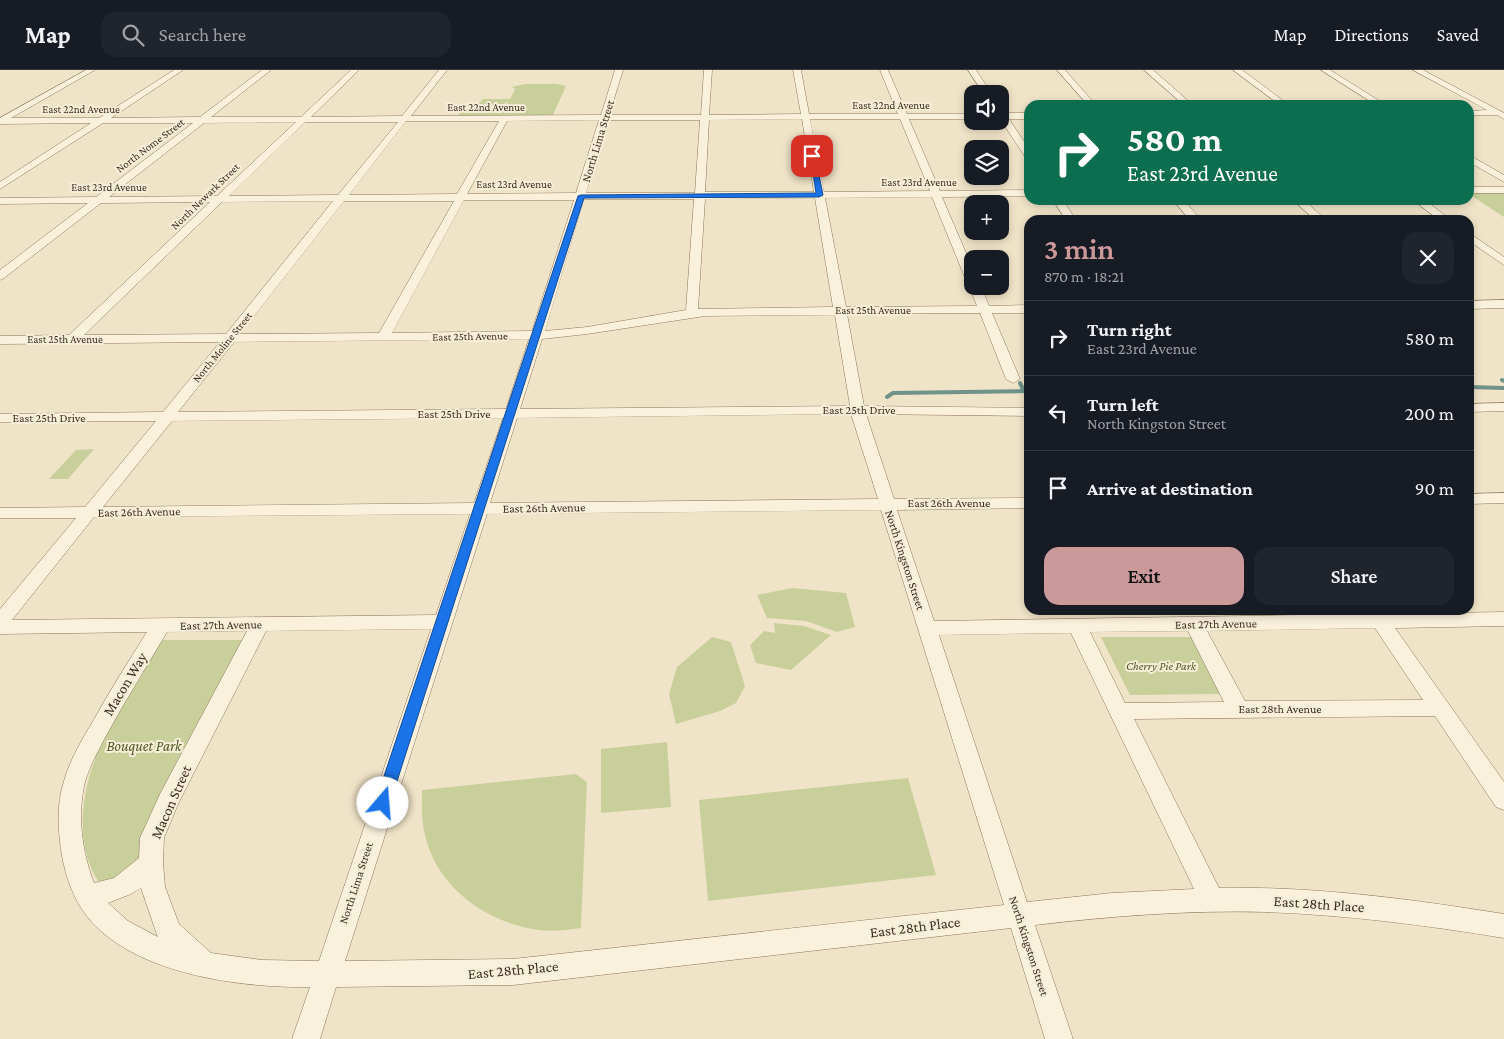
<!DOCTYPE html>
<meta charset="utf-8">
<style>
body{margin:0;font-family:"Crimson Pro",serif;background:#20242c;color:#f1f3f6;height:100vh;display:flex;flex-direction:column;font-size:19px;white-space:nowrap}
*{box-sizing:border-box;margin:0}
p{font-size:16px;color:#9ea1a6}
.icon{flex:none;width:28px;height:28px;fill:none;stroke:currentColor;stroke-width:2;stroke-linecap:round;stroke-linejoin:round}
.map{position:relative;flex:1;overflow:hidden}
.details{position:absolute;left:1024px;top:145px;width:450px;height:400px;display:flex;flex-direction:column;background:#171b24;border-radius:15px;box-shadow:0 2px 8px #0003}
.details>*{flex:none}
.guide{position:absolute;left:1024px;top:30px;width:450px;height:105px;border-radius:15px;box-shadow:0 2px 8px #0003;background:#0b6e4f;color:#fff;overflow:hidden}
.buttons{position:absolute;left:964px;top:15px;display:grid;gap:10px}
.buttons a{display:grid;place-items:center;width:45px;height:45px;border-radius:10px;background:#171b24;box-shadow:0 2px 8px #0003;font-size:25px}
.pin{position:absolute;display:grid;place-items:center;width:42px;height:42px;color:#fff;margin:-21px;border-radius:10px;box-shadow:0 2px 8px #0006}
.me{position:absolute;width:55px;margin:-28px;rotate:18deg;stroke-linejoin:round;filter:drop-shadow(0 0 4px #0008)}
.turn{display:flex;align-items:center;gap:18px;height:105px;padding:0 20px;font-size:22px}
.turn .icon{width:65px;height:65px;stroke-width:2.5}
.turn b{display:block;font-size:35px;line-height:42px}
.round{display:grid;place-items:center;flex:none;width:52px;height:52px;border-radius:15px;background:#20242c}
.summary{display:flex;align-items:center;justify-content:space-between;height:85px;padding:0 20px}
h1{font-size:30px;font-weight:600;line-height:38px;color:#cc999b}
.button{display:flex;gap:10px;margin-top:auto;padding:10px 20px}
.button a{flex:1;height:58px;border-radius:15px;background:#cc999b;color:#111;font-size:20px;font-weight:600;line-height:58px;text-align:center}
.button a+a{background:#20242c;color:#f1f3f6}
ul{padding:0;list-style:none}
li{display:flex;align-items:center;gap:15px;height:75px;padding:0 20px;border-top:1px solid #363941}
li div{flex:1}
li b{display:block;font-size:19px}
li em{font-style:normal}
header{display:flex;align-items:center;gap:30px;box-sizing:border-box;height:70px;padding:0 25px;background:#171b24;border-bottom:1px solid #363941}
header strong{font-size:24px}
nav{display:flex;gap:28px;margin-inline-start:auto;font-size:18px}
.search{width:350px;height:45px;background:#20242c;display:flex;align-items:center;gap:12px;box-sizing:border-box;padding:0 18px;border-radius:15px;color:#9ea1a6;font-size:19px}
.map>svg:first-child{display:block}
</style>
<header>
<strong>Map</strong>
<div class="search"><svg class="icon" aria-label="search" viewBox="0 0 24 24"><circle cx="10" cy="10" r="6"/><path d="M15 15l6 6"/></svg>Search here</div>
<nav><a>Map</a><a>Directions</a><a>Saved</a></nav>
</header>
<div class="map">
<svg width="1504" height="969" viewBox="0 0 1504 969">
<rect width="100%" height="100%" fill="#f0e4c8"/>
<g fill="#c9cf9b">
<polygon points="525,14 557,14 566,16 553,45 458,46 461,41 472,42 473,40 498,39 500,35 506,35 509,31 504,34 478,34 483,29 510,29 515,19 512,17"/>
<polygon points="1469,120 1504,120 1504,147 1469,124"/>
<polygon points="94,379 68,409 49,409 76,380"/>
<polygon points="792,518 846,523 855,557 837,562 806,551 767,548 757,525"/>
<polygon points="774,553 804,556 831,565 791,600 756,593 750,575 764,561 775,563"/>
<polygon points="712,567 731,572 745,616 736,633 720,641 676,654 669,624 677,597"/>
<polygon points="1101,567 1191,567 1220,624 1130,625"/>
<path d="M161 570H245L140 788 127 807 99 812C89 798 84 779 83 762 79 689 126 630 161 570Z"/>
<polygon points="667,672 671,737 601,743 601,679"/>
<path d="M576 704 587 712 581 858C567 860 553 862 539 860 487 853 437 818 425 765 421 750 422 735 422 720Z"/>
<polygon points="908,708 936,805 708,831 699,730"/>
</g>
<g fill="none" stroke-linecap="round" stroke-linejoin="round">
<g stroke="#6f938a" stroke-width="4">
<polyline points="1502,310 1504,311"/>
<polyline points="1020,313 1024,321"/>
<polyline points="1469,317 1504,318"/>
<polyline points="887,327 893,323 1029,321"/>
</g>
<defs>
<g id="minor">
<path d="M86 0H95L11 48H99L174 0H183L111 48 200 47 262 0H271L211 47H301L351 0H359L311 47 402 46 439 0H447L411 46 601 45 615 0H623L609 45H701L704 0H712L709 45 801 44 793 0H801L809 44H898L880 0H888L907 44H972V49H909L940 121 1029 120V126L942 127 972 197V216H981L989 236 1029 235V243H992L1020 309 1013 313 1006 309 980 243 847 244 864 336 1029 338V346L866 344 894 429 1029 428V438L897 440 934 551 1366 544 1368 540H1382L1385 544 1504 542V556L1395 558 1504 712V740L1496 737 1435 646 1134 649 1219 818C1314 816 1410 829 1504 844V868C1425 855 1346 845 1266 842 1189 840 1112 846 1035 855L1073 969H1045L1011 858 513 915 336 917 320 969H292L310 917C240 918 131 904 86 845 73 828 66 807 62 786 58 761 56 735 64 711 70 690 81 671 92 653 109 622 128 592 147 562L0 564V539L76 448H0V438L85 437 156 351 0 352V344L163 342 220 272 0 274V266L69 265 210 132 101 133 4 208 0 210V200L88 133 0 134V128L96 127 193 53H103L0 119V112L91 53 0 54V48ZM802 49 814 122H705L709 50ZM810 49H900L930 121 824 122ZM599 50 576 123 467 124 507 51ZM608 50H700L695 123H586ZM406 51H499L457 124 349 125ZM296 52 217 126 109 127 204 53ZM305 52H398L338 125 229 126ZM932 127 966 210 971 213 969 216 977 236 846 237 825 128ZM815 128 833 237 698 239 705 129ZM584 129H694L686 240 587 257 545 261ZM464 130H574L532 261 392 263ZM333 131 226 264 84 265 222 132ZM344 131H454L379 263 240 264ZM835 245 850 336 520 339 542 269 587 264 705 246ZM529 269 506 339 178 342 234 272ZM851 344 878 429 490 433 517 348ZM503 348 474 433 103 437 172 351ZM881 440 1004 835 513 889 345 891 487 444ZM470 444 436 545 12 550 94 447ZM1375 558 1423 630 1245 631 1207 561ZM431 559 319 891 262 890 211 883 179 854 165 817 163 793 164 768 178 734 266 561ZM247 561 160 724 140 768 139 788 114 808 94 813C82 782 77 745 85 712 90 695 99 679 107 664 126 629 147 596 167 562ZM1188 561 1224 632 1125 633 1090 562ZM1071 563 1194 819 1112 823 1027 832 939 565ZM141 818 156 862 158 867 128 851 108 833 131 824Z"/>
<polygon points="968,0 976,0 992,24 984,24"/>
<polygon points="1057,0 1065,0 1096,35 1088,35"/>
<polygon points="1144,0 1153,0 1193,35 1184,35"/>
<polygon points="1233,0 1242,0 1289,35 1280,35"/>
<polygon points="1321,0 1330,0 1386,35 1376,35"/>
<polygon points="1413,0 1423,0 1504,43 1504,49 1497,45 1469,45 1469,41 1487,40"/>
<polygon points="1000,39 1005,43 1029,43 1029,49 1009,49 1029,79 1029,89 1026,88 1000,49"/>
<polygon points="1469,85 1504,105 1504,112 1469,92"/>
<rect x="1469" y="117" width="35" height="6"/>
<polygon points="1053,130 1063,130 1076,150 1066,150"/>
<polygon points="1173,130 1184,130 1201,150 1190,150"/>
<polygon points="1293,130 1304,130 1326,150 1315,150"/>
<polygon points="1413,130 1425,130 1451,150 1439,150"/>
<polygon points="1469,163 1504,187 1504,195 1469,171"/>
<polygon points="1504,230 1504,238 1469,239 1469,231"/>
<polygon points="1504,333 1504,341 1469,342 1469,334"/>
<polygon points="1504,423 1504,433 1469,434 1469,424"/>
</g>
</defs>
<use href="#minor" stroke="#8d765c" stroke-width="1"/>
<use href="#minor" fill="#faf1dc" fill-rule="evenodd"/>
</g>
<polygon fill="#1a73e8" stroke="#114b97" points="810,84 815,86 823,125 819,127 584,128 390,733 388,737 383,739 377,737 375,733 578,126 581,125 816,123"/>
<g text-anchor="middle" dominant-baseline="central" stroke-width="4" stroke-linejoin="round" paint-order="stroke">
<g font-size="11" fill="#3d2e20" stroke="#f7eed8">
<text x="891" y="35">East 22nd Avenue</text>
<text x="486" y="37">East 22nd Avenue</text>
<text x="81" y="39">East 22nd Avenue</text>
<text transform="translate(150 75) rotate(-37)">North Nome Street</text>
<text x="919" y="112">East 23rd Avenue</text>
<text x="514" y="114">East 23rd Avenue</text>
<text x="109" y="117">East 23rd Avenue</text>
<text transform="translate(205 126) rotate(-44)">North Newark Street</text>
<text x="873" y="240">East 25th Avenue</text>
<text transform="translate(470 266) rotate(-1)">East 25th Avenue</text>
<text x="65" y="269">East 25th Avenue</text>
<text transform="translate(222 277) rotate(-51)">North Moline Street</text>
</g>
<g font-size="12" fill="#3d2e20" stroke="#f7eed8">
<text transform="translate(598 71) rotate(-73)">North Lima Street</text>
<text x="859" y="340">East 25th Drive</text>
<text x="454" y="344">East 25th Drive</text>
<text x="49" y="348">East 25th Drive</text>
<text x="949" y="433">East 26th Avenue</text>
<text transform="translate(544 438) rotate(-1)">East 26th Avenue</text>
<text transform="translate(139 442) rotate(-1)">East 26th Avenue</text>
<text transform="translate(905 490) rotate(72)">North Kingston Street</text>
<text transform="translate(1216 554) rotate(-1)">East 27th Avenue</text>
<text transform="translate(221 555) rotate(-1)">East 27th Avenue</text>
<text x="1280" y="639">East 28th Avenue</text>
<text transform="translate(356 813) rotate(-72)">North Lima Street</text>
<text transform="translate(1029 876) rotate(72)">North Kingston Street</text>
</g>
<g font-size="12" font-style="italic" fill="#4d5a26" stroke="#f7eed8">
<text x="1161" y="596">Cherry Pie Park</text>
</g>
<g font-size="15" fill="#3d2e20" stroke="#f7eed8">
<text transform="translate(125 614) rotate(-59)">Macon Way</text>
<text transform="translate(171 732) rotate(-66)">Macon Street</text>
<text transform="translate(1319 834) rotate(4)">East 28th Place</text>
<text transform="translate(915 857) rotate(-7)">East 28th Place</text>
<text transform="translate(513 900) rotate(-5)">East 28th Place</text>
</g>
<g font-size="15" font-style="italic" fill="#4d5a26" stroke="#f7eed8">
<text x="144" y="676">Bouquet Park</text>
</g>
</g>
</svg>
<div class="buttons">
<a><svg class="icon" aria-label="sound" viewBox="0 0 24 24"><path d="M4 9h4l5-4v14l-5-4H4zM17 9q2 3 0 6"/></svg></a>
<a><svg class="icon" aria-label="layers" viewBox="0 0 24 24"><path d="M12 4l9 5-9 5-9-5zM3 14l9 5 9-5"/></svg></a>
<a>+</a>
<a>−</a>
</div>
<div class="pin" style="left:812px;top:86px;background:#d93025"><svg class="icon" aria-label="arrive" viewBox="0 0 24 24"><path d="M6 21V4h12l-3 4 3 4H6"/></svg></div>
<svg class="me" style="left:383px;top:733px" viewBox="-20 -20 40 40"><circle r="19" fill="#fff"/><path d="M0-13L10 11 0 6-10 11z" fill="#1a73e8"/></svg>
<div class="guide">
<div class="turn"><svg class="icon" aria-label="right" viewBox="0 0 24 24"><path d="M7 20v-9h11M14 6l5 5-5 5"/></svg><div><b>580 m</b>East 23rd Avenue</div></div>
</div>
<section class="details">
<div class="summary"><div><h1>3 min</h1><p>870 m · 18:21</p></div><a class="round"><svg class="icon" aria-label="close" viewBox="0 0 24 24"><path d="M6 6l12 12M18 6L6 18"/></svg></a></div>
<ul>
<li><svg class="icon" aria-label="right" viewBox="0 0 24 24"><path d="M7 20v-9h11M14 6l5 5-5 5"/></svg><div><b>Turn right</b><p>East 23rd Avenue</p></div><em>580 m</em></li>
<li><svg class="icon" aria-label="left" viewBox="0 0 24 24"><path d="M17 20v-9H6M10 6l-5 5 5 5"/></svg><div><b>Turn left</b><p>North Kingston Street</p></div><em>200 m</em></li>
<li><svg class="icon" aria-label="arrive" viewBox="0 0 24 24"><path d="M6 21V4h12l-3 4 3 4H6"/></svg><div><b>Arrive at destination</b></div><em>90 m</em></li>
</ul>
<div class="button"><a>Exit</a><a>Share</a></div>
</section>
</div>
